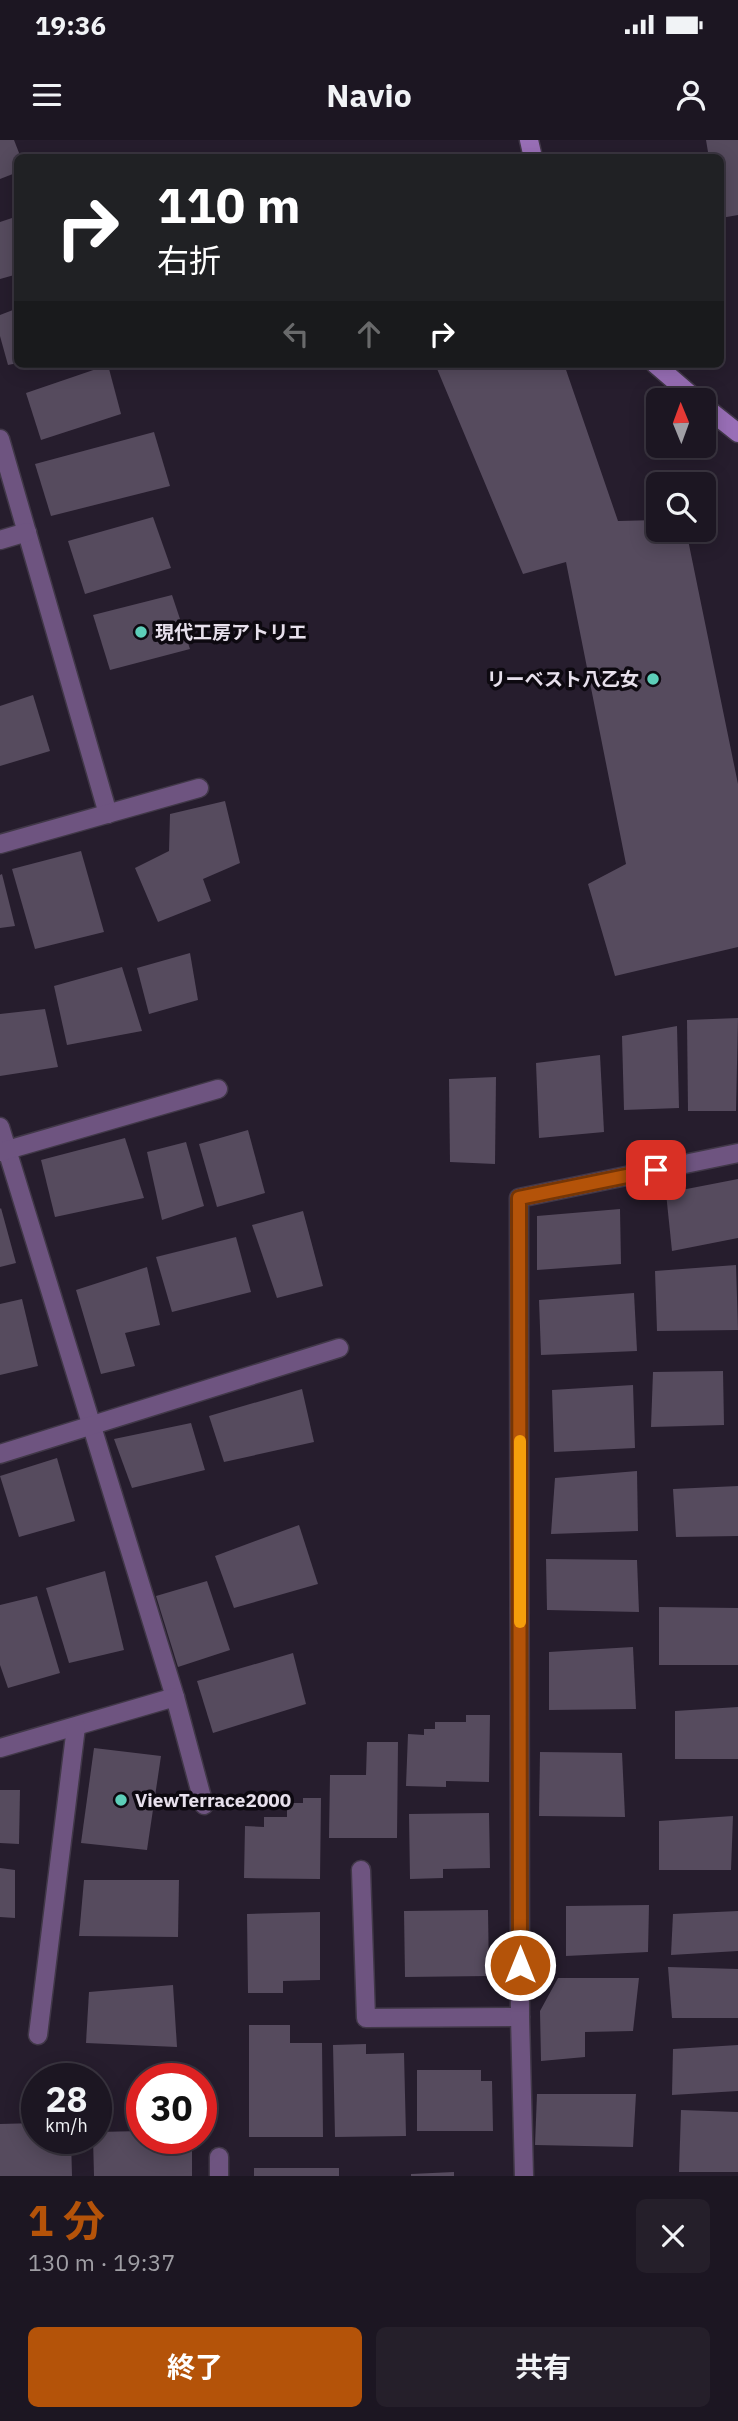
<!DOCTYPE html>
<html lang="ja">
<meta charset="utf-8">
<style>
body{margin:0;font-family:"IBM Plex Sans","Noto Sans JP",sans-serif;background:#251f2a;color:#f1f3f6;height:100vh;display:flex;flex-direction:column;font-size:26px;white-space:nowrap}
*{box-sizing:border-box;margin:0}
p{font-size:23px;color:#a09fa5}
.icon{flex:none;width:38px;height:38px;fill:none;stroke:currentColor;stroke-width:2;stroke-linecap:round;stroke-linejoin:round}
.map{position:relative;height:2036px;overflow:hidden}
.sheet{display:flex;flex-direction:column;background:#1c1622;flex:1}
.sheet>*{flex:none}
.guide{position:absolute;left:14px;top:14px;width:710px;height:214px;border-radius:10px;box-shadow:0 4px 18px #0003,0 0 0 2px #3a3540;background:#202124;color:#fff;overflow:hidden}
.needle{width:46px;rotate:359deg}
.controls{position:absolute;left:646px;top:248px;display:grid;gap:14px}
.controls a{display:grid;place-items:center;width:70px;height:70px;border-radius:10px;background:#1c1622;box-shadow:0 4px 18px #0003,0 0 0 2px #3a3540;font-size:35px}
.speed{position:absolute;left:21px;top:1923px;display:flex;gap:14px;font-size:35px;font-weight:700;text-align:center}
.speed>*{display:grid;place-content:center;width:91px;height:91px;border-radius:50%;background:#1c1622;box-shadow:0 4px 18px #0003,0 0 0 2px #3a3540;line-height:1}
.speed small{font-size:18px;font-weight:400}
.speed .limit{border:10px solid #d22;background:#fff;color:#111}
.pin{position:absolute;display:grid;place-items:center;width:60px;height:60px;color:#fff;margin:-30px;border-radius:14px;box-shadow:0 4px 10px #0006}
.me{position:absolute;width:77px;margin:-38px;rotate:0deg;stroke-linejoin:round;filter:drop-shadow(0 0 5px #0008)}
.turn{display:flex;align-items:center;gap:24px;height:147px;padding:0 28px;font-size:32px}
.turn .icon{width:91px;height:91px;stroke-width:2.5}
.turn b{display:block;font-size:49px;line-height:60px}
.lanes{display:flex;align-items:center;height:66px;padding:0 28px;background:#0003;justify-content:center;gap:35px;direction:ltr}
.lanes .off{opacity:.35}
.round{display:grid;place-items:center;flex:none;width:74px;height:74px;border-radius:10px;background:#251f2a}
.overview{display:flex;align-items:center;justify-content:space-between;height:119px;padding:0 28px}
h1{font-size:42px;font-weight:700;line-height:52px;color:#b45309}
.primary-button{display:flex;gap:14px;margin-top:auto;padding:14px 28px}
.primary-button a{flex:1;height:80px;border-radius:10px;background:#b45309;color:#fff;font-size:28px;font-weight:700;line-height:80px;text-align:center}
.primary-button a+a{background:#251f2a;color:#f1f3f6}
.status{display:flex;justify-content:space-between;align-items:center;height:49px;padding:0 35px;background:#1c1622;direction:ltr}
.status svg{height:19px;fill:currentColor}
header{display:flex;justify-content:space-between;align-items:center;height:91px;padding:0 28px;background:#1c1622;font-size:32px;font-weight:700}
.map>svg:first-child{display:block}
</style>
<div class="status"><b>19:36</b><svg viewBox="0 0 49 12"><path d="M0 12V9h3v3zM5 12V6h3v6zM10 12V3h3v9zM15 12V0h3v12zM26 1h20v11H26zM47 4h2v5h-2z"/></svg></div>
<header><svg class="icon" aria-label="menu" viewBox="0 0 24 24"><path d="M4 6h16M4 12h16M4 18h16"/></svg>Navio<svg class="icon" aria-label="person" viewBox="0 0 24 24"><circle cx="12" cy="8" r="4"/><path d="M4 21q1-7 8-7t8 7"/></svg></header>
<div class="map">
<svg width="738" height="2036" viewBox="0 0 738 2036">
<rect width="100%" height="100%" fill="#261d2d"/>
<g fill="#564b5e">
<polygon points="0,0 14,0 21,18 18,18 18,32 0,39"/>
<polygon points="706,0 738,0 738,75 721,78 721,18 709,18"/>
<polygon points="18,76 18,134 0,139 0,82"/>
<polygon points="18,168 18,223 8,225 0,196 0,175"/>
<polygon points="435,224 564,224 618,381 658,380 658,390 686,390 738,644 738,807 615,836 588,744 626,724 566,422 523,434"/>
<polygon points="108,225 121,274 41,300 26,253"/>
<polygon points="154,292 170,346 51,376 35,324"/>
<polygon points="153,377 171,428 85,454 68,401"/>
<polygon points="172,455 190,509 110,530 93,475"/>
<polygon points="33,555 50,611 0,626 0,566"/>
<polygon points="225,661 240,723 203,739 211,761 158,782 135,728 169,711 170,674"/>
<polygon points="81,711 104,792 35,809 12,729"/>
<polygon points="2,734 15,786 0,788 0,735"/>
<polygon points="190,813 198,860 149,874 137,828"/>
<polygon points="122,827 142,891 67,905 54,846"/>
<polygon points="45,869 58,927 0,936 0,874"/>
<polygon points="738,878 736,971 688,971 687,880"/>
<polygon points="677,886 679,968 624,970 622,896"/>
<polygon points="600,915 604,992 539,998 536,923"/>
<polygon points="496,937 495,1024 450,1022 449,939"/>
<polygon points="248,990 265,1053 217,1067 199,1004"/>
<polygon points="125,998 144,1058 55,1077 41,1020"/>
<polygon points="186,1002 204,1066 162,1080 147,1012"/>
<polygon points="738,1039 738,1098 672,1111 666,1053"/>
<polygon points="1,1068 16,1123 0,1127 0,1069"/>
<polygon points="620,1069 621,1124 537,1130 537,1076"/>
<polygon points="303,1071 323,1146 277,1158 252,1085"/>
<polygon points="236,1097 251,1152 172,1172 156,1117"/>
<polygon points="736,1125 738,1190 657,1191 655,1131"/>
<polygon points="147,1127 160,1185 125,1193 135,1226 101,1234 76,1150"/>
<polygon points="634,1153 637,1211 541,1215 539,1160"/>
<polygon points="22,1159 38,1226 0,1235 0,1164"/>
<polygon points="723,1231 724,1285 651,1287 653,1232"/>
<polygon points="633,1245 635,1308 554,1312 552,1250"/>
<polygon points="302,1249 314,1302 224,1322 209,1276"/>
<polygon points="191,1283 205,1330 132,1348 114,1299"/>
<polygon points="57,1318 75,1381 19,1397 0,1336"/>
<polygon points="637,1331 638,1391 551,1394 555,1338"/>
<polygon points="738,1346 738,1396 676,1397 673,1349"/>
<polygon points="299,1385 318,1444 234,1468 215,1416"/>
<polygon points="546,1419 637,1420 639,1472 547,1470"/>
<polygon points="105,1431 124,1510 69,1523 46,1448"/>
<polygon points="207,1441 230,1510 178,1527 156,1456"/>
<polygon points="37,1456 60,1533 8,1548 0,1525 0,1465"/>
<polygon points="659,1467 738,1468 738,1525 659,1525"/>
<polygon points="633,1507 636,1569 549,1570 549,1512"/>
<polygon points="293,1513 306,1564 213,1593 197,1541"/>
<polygon points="738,1567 738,1619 675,1619 675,1571"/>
<polygon points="466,1575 490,1575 489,1642 446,1641 446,1647 406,1646 408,1594 424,1595 424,1589 435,1589 435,1582 466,1582"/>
<polygon points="367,1602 398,1602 397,1698 329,1698 330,1635 366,1635"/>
<polygon points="94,1608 161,1616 147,1710 81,1703"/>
<polygon points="540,1612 622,1613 625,1677 539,1676"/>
<polygon points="0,1650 20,1650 19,1704 0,1703"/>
<polygon points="303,1658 321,1658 320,1739 244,1738 245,1686 264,1687 264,1677 287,1677 287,1663 303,1663"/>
<polygon points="489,1673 490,1728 443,1729 443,1738 410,1739 409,1674"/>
<polygon points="733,1676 731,1730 659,1730 659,1681"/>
<polygon points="0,1728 15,1730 15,1778 0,1777"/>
<polygon points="84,1740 179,1740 178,1797 79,1796"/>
<polygon points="649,1765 648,1812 566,1816 566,1766"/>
<polygon points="488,1770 489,1836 405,1837 404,1771"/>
<polygon points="738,1771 738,1811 671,1815 673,1774"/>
<polygon points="320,1772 320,1840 283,1841 283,1853 248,1853 247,1774"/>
<polygon points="668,1827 738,1829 738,1878 672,1878"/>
<polygon points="558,1838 639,1838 633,1891 585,1892 585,1917 541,1921 540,1871"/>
<polygon points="173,1845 177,1907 86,1903 89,1852"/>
<polygon points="249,1885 290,1885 290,1903 322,1903 323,1997 249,1997"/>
<polygon points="366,1904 366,1914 404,1913 406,1996 335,1997 333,1905"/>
<polygon points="738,1905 738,1951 672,1955 673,1909"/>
<polygon points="417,1930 481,1930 481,1941 492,1941 493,1991 417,1991"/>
<polygon points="537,1954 636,1954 633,2007 535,2005"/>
<polygon points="681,1970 738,1972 738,2032 679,2032"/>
<polygon points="37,1983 37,1998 71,1998 72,2036 0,2036 0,1984"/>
<polygon points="142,1991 142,1998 192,1998 192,2036 94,2036 93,1998 96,1998 96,1992"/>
<rect x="254" y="2028" width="85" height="8"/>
<polygon points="454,2032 454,2036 411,2036 411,2034"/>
</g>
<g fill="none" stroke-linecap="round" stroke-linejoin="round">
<defs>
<g id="street">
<polyline points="0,299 108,674"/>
<polyline points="0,400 27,392"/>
<polyline points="0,704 199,648"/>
<polyline points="0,987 175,1557"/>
<polyline points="0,1012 218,949"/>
<polyline points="0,1314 339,1208"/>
<polyline points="0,1608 175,1557 204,1665"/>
<polyline points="361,1730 366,1878 520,1877"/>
<polyline points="38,1895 76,1587"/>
<polyline points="219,2017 219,2036"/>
<polyline points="524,2036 520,1877 519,1058 738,1013"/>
</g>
<g id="secondary">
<polyline points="529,0 533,18"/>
<polyline points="655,224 698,261"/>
<polyline points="704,266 738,293"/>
</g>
</defs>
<use href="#street" stroke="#413848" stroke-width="21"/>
<use href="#secondary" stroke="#413848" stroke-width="21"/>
<use href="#street" stroke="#6e5480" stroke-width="18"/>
<use href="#secondary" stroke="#996fb7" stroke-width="18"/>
</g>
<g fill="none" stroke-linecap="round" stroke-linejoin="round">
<defs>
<polyline id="route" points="520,1825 519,1058 656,1030"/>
</defs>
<use href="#route" stroke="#753606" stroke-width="18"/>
<use href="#route" stroke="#b45309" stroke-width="12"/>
<polyline stroke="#f59e0b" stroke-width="12" points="520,1301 520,1482"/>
</g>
<g fill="#5dceb9" stroke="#0d0910" stroke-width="2.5">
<circle cx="141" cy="492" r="7"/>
<circle cx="653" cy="539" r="7"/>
<circle cx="121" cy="1660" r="7"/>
</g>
<g text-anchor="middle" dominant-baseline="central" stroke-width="7" stroke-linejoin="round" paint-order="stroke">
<g font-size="19" font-weight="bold" fill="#e7e0ec" stroke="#0d0910" text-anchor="start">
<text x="155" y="492">現代工房アトリエ</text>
<text x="639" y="539" text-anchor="end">リーベスト八乙女</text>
<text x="135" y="1660">ViewTerrace2000</text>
</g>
</g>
</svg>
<div class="controls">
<a><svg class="needle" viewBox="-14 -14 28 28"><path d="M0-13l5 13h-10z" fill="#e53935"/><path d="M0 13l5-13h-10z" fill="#a09fa5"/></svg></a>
<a><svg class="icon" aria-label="search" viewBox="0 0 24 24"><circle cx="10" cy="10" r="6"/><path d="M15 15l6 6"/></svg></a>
</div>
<div class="speed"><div>28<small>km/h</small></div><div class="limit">30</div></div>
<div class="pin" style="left:656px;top:1030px;background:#d93025"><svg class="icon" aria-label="arrive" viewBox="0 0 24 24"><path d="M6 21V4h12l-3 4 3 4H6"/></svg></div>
<svg class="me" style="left:520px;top:1825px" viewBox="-20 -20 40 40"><circle r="17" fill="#b45309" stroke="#fff" stroke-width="3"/><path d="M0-11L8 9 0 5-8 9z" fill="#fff"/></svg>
<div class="guide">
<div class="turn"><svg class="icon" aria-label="right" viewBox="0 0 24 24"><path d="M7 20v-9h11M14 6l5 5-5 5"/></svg><div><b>110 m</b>右折</div></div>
<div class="lanes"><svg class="icon off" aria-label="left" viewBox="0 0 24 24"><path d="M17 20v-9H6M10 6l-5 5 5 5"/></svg><svg class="icon off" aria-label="ahead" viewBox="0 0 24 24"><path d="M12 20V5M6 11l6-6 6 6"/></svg><svg class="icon" aria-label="right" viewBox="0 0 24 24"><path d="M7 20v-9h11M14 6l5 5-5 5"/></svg></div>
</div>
</div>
<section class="sheet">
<div class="overview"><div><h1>1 分</h1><p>130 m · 19:37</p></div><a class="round"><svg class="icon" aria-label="close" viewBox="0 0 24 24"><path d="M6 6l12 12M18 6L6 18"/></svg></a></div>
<div class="primary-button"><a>終了</a><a>共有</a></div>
</section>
